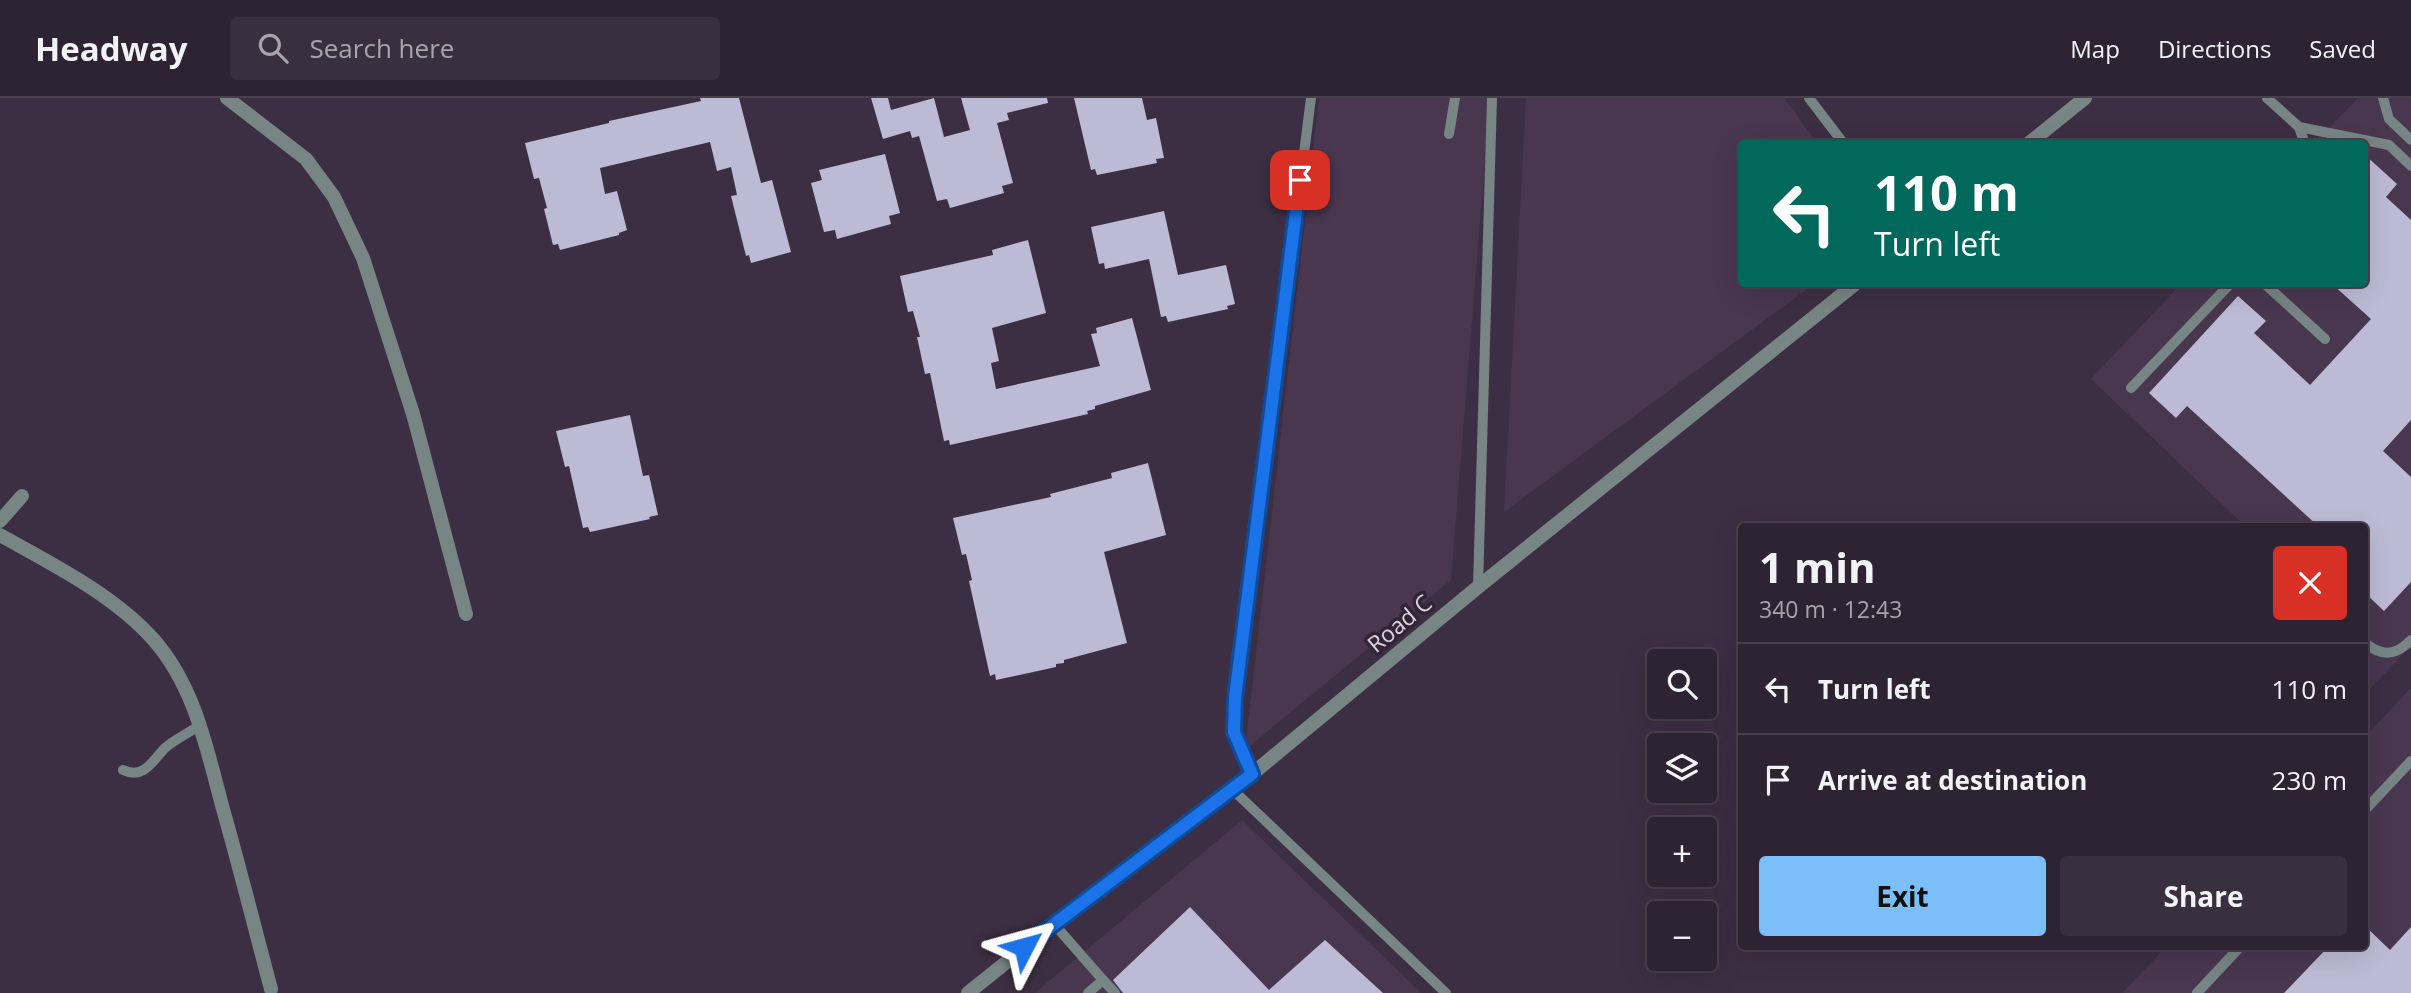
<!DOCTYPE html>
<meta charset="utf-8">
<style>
body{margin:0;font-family:"Open Sans",sans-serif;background:#3a2f3e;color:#f1f3f6;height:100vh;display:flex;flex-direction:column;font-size:26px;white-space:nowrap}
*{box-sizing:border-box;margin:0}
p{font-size:23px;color:#a7a4ac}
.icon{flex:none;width:38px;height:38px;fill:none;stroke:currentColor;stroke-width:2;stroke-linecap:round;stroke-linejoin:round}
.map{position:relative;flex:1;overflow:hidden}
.panel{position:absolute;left:1738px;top:425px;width:630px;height:427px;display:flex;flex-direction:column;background:#2e2332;border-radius:7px;box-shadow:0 7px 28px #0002,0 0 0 2px #49404d}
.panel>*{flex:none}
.banner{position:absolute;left:1738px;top:42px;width:630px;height:147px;border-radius:7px;box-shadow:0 7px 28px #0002,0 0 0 2px #49404d;background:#00695c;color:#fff;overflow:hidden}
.fabs{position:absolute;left:1647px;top:551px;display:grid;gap:14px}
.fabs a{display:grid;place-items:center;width:70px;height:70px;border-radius:7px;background:#2e2332;box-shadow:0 7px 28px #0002,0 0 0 2px #49404d;font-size:35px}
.pin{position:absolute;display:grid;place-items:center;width:60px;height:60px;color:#fff;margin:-30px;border-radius:14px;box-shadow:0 4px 10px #0006}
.me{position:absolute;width:77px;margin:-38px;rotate:51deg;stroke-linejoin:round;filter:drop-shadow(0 0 5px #0008)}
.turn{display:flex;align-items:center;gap:24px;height:147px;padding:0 21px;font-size:32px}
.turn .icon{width:91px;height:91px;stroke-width:2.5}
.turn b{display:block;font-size:49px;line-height:60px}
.round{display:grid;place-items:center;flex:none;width:74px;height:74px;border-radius:7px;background:#3a2f3e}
.head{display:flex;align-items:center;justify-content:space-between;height:119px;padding:0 21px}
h1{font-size:42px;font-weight:700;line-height:52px}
.action{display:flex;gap:14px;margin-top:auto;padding:14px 21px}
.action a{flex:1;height:80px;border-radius:7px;background:#7bbef8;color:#111;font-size:28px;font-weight:700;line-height:80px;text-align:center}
.action a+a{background:#3a2f3e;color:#f1f3f6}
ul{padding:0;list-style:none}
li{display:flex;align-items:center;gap:21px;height:91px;padding:0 21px;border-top:2px solid #49404d}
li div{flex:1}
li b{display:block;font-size:26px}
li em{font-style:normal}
header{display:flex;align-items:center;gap:42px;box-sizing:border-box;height:98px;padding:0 35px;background:#2e2332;border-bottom:2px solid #49404d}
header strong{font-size:33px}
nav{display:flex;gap:38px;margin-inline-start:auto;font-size:24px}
.search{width:490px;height:63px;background:#3a2f3e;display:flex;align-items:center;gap:18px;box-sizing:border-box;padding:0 24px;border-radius:7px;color:#a7a4ac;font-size:26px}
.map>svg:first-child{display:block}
</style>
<header>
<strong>Headway</strong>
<div class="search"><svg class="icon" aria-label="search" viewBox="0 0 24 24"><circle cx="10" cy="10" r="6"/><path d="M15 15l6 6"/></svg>Search here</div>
<nav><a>Map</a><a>Directions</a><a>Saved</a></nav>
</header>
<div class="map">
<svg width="2411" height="895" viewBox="0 0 2411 895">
<rect width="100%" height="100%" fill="#3d2f43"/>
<g fill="#493750">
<polygon points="1319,0 1490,0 1451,482 1245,652"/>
<polygon points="1526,0 1784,0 1817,45 1741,46 1741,186 1814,186 1504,414"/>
<polygon points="2358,0 2411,0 2411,548 2364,597 2364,429 2246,429 2091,281 2181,186 2364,186 2364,46 2314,45"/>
<polygon points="2411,590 2411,895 2122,895 2166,849 2364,849 2364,640"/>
<polygon points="1242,722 1421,895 1035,895"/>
</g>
<g fill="#bdbad5">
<polygon points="700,0 739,0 761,85 772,82 791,154 751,165 749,157 746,158 731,98 737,97 731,69 717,73 710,44 600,70 605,96 617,93 627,132 619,135 619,137 560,152 558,146 553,147 544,111 547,110 539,80 534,81 525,45 609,25 609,23 701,3"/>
<polygon points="871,0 888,0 891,12 934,0 944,39 970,32 961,0 1047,0 1048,5 1007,15 1009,22 997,25 1013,85 1002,88 1004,95 950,110 947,101 937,103 919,38 912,40 910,33 883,41"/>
<polygon points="1074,0 1142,0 1147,22 1156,20 1164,60 1156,61 1157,65 1097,77 1095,71 1091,72"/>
<polygon points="885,56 900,115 889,118 891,126 837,141 835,132 824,134 811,85 822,82 819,72"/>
<polygon points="2364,56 2397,86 2386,99 2411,122 2411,322 2383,353 2411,379 2411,484 2384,513 2364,494 2364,429 2319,429 2187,308 2176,320 2149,295 2238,198 2266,223 2254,235 2310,287 2371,221 2332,186 2364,186"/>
<polygon points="1164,113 1178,177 1226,167 1235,206 1227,208 1228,211 1168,224 1166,218 1161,219 1149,161 1105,171 1104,165 1099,166 1091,129"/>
<polygon points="1028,142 1046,215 992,230 999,263 991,265 996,291 1100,268 1091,236 1097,235 1096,230 1132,220 1151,292 1095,308 1095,311 1087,313 1088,316 950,347 949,342 944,343 930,275 925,276 917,239 920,239 913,213 908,214 900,178 993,157 992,152"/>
<polygon points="630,317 643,378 649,377 658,417 649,419 650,421 590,434 588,429 583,430 569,368 565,369 556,333"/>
<polygon points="1148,365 1166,437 1104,454 1127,545 1064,562 1064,565 1056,566 1056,569 996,582 995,576 990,578 969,483 972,482 966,456 962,457 953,420 1051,399 1050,396 1112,380 1111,375"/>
<polygon points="1190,809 1269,892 1325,842 1383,895 1123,895 1113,882"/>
<polygon points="2364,827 2390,852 2411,829 2411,895 2284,895 2328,849 2364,849"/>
</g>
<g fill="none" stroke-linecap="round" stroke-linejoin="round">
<g stroke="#778584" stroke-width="10">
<polyline points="1809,0 1844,46"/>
<polyline points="2267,0 2299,29 2389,47 2411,68"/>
<polyline points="2383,0 2389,21 2411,42"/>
<polyline points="2299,29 2305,46"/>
<polyline points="1449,36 1455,0"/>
<polyline points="2265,186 2325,241"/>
<polyline points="2131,290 2230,186"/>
<polyline points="1478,489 1492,0"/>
<path d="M2364 544C2381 559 2396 558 2411 542"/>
<path d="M123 672C144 682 153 662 165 650 175 641 189 635 200 627"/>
<polyline points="1252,676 1234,633 1235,600 1311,0"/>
<polyline points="1232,691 1446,895"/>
<polyline points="2364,713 2411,663"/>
<polyline points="1054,826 1103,882"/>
<polyline points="1088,895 1103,882 1115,895"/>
<polyline points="2197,895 2240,849"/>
</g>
<g stroke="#778584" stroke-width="14">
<polyline points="227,0 306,61 334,99 363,160 413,316 466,516"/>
<polyline points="2028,46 2085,0"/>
<polyline points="0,423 22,398"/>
<path d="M0 437C52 466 114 497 153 541 195 588 207 652 223 711 240 771 255 831 271 891"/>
<polyline points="968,895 1054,826 1252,676 1478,489 1855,186"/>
</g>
</g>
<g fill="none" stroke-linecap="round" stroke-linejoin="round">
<defs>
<polyline id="route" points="1024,849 1252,676 1234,634 1235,600 1300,82"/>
</defs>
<use href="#route" stroke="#114b97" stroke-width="18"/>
<use href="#route" stroke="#1a73e8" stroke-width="12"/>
</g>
<g text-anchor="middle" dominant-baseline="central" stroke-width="7" stroke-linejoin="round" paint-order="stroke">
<g font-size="23" fill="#ddd4e0" stroke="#332538">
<text transform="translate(1399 525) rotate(-40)">Road C</text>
</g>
</g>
</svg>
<div class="fabs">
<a><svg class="icon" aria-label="search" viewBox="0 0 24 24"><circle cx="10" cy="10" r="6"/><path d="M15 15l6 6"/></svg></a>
<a><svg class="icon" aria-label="layers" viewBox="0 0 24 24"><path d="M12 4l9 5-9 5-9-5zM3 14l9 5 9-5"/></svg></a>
<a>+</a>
<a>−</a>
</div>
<div class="pin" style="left:1300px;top:82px;background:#d93025"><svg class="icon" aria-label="arrive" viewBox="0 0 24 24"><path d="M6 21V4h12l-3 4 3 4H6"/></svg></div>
<svg class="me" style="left:1024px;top:849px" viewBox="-20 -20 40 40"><path d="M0-17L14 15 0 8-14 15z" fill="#1a73e8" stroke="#fff" stroke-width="4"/></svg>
<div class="banner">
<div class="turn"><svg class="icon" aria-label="left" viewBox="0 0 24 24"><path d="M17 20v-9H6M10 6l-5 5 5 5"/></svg><div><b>110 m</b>Turn left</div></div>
</div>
<section class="panel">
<div class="head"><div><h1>1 min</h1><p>340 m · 12:43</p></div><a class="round" style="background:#d93025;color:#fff"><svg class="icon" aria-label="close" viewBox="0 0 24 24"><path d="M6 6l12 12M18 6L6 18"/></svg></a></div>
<ul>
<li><svg class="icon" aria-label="left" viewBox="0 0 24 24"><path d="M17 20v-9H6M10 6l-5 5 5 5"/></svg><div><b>Turn left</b></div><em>110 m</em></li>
<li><svg class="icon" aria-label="arrive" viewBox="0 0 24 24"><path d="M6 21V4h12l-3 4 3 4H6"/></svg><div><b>Arrive at destination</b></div><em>230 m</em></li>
</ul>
<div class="action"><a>Exit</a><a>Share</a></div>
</section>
</div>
